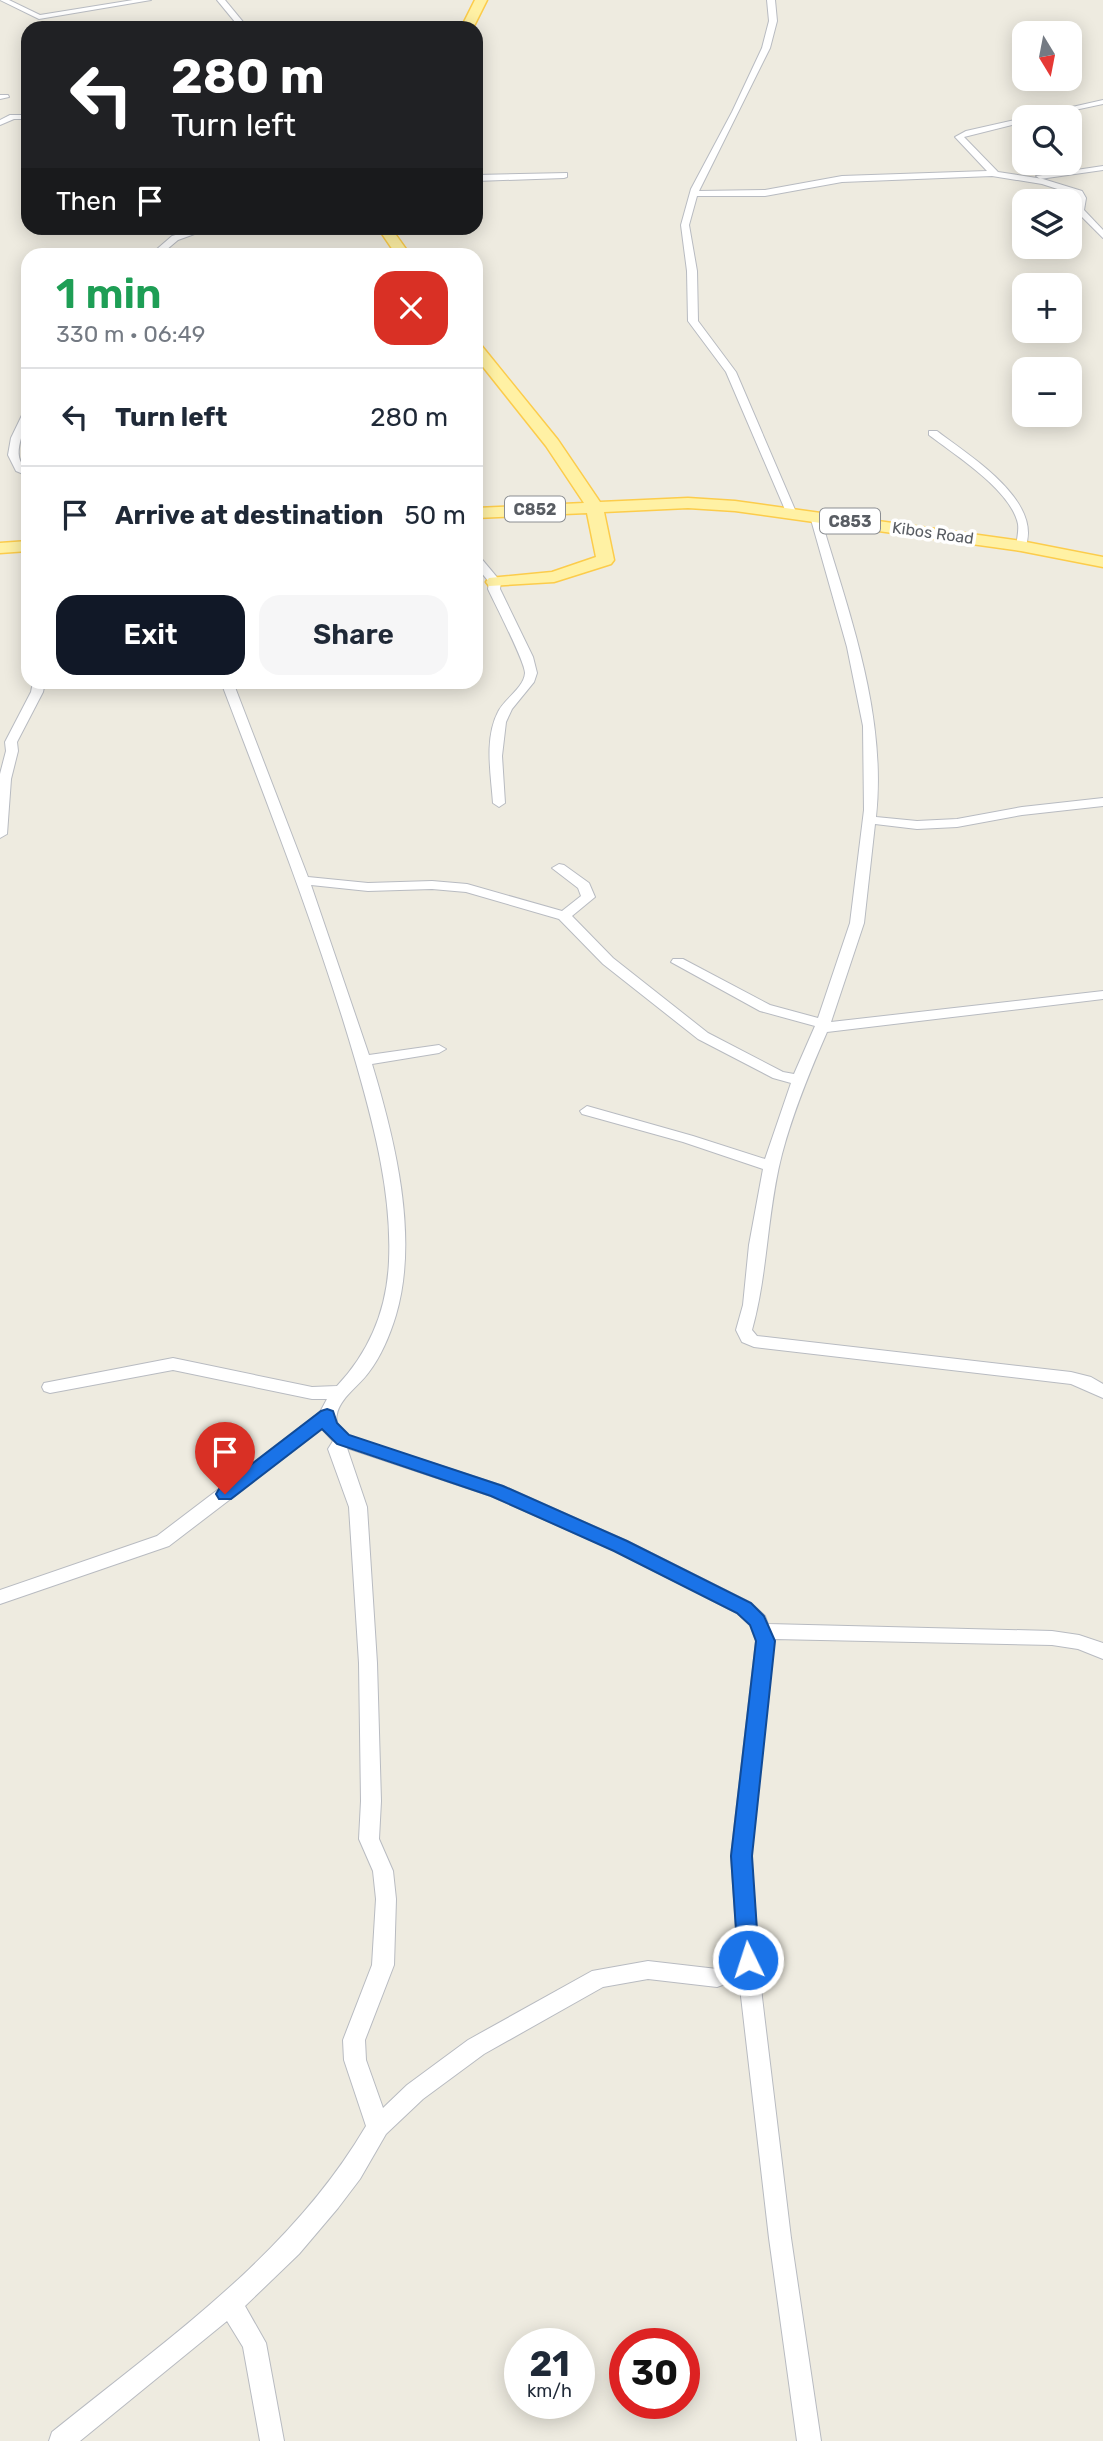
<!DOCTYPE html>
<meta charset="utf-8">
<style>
body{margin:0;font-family:Rubik,sans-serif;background:#f6f6f7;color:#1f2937;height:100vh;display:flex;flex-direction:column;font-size:26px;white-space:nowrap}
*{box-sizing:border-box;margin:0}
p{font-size:23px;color:#747a83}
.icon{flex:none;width:38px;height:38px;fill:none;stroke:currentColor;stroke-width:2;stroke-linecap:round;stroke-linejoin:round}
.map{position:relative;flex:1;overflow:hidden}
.details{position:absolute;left:21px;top:248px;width:462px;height:441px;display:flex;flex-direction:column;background:#fff;border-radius:21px;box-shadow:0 4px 18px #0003}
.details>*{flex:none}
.hud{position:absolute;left:21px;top:21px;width:462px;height:214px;border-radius:21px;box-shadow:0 4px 18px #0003;background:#202124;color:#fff;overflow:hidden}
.needle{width:46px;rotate:170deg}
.buttons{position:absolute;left:1012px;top:21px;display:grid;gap:14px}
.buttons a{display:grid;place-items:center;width:70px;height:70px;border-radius:14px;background:#fff;box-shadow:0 4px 18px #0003;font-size:35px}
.speed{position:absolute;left:504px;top:2328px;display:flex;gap:14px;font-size:35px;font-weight:700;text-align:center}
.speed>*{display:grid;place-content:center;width:91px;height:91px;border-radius:50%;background:#fff;box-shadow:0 4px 18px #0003;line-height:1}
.speed small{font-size:18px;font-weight:400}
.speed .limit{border:10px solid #d22;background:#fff;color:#111}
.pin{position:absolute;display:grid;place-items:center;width:60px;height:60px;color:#fff;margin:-72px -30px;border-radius:50% 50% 50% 0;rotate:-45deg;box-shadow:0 0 7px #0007}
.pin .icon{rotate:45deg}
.me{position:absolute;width:77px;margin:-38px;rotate:356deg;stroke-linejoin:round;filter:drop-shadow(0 0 5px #0008)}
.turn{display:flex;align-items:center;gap:24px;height:147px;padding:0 35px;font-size:32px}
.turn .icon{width:91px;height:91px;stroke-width:2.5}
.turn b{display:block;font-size:49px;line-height:60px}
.then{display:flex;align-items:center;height:66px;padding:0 35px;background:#0003;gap:14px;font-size:26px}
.round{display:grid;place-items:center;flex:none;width:74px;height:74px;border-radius:21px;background:#f6f6f7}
.head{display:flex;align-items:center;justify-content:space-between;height:119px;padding:0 35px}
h1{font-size:42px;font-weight:600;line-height:52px;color:#1e9e55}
.action{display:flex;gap:14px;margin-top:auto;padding:14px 35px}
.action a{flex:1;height:80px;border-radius:21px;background:#111827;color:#fff;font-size:28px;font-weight:600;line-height:80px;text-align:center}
.action a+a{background:#f6f6f7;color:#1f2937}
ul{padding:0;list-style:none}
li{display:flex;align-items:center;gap:21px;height:98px;padding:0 35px;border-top:2px solid #e0e1e3}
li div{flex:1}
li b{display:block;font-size:26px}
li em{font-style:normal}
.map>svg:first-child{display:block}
</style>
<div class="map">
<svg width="1103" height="2441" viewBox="0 0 1103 2441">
<rect width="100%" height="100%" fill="#eeebe0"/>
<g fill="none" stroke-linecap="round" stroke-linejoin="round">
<defs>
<g id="minor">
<polygon points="0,0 9,0 40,15 133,0 151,0 39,19"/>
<polygon points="217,0 225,0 248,28 240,28"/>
<polygon points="767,0 775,0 777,21 770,48 699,191 765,190 842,176 987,171 955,137 966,131 1024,118 1024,122 964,137 998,172 1043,179 1082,191 1086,198 1084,210 1103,230 1103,238 1077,212 1076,195 1042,184 992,176 842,182 765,196 697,196 689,225 697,271 698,321 736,372 796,512 791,515 786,512 726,372 688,321 687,271 681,225 691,189 732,112 762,48 769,21"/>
<polygon points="0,95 8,95 9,97 0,99"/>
<polygon points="1103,100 1103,104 1042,117 1028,117"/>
<polygon points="10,115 28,115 28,119 14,119 0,125 0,120"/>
<polygon points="1103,166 1103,170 1040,179 1036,176"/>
<polygon points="567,173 567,177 564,178 476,181 476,175"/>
<polygon points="200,228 211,228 178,240 159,256 149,256 172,236"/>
<path d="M28 410C28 428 7 457 28 469V476L16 471 8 455 11 438 24 411Z"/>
<path d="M929 431H937C968 455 1044 501 1025 548L1016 546C1017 539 1019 531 1018 524 1011 490 955 455 929 435Z"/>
<path d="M815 513 820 516C849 613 887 714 876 817L917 821 957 819 1022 807 1103 798V806L1022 815 957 827 917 829 875 824 864 923 831 1022 1103 991V999L827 1032C810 1071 793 1112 782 1154 767 1211 768 1273 752 1330L757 1336 1071 1372 1091 1377 1103 1384V1398L1071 1384 754 1347 742 1342 736 1330 743 1305 749 1245 763 1169 683 1142 582 1114 580 1111 587 1106 693 1136 765 1159 791 1083 773 1078 698 1039 603 964 559 919 466 892 432 889 368 891 311 885 369 1055 439 1045 446 1049 439 1053 372 1064C395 1140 419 1237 396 1315 390 1335 381 1356 369 1372 359 1386 340 1398 337 1414 334 1424 342 1430 349 1436L503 1486 627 1541 751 1603 765 1616 768 1624 1052 1631 1079 1635 1103 1643V1659L1078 1649 1052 1645 774 1639 751 1856 762 1997 791 2238 821 2441H797L769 2238 739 1979 717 1987 648 1979 603 1987 484 2054 423 2099 386 2134 360 2179 338 2208 299 2254 245 2306 266 2343 284 2441H260L243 2347 227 2321 80 2441H49L52 2432C167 2339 290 2255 366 2126L344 2060 343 2040 372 1965 376 1899 373 1871 359 1839 361 1801 359 1663 349 1507 328 1449 333 1441 322 1429 169 1546 0 1604V1590L157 1536 320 1412 327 1399H312L173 1370 50 1393 44 1391 42 1387 44 1383 173 1358 312 1387 337 1386C370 1351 387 1309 389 1261 392 1194 374 1126 356 1063 319 935 269 808 221 682H233L308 877 368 883 432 881 467 884 562 911 581 896 578 888 552 868 559 864 564 865 589 883 595 897 572 916 613 958 708 1033 783 1072 794 1074 815 1026 760 1011 671 962 673 959H683L770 1005 818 1018 850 923 864 810 863 726 847 647 810 516ZM347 1448 491 1496 615 1551 737 1613 750 1625 756 1641 731 1856 738 1956 723 1967 717 1969 648 1961 592 1971 468 2040 407 2085 383 2108 366 2060 365 2040 394 1965 396 1899 393 1871 379 1839 381 1801 377 1663 367 1507Z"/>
<path d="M476 556 480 557 501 582 500 589 533 657 537 673 534 682 512 709 506 722 502 756 505 803 499 807 493 803C491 774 484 739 498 712 504 699 524 688 525 673 525 662 495 604 488 589L489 582 476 566Z"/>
<polygon points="33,682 45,682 43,692 17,742 18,751 11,779 7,834 0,838 0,774 6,751 5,742 31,692"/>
</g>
<g id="primary">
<polygon points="475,0 487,0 473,28 461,28"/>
<polygon points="378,228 391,228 411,256 397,256"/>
<polygon points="476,344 481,345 558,440 600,502 688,498 735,501 1021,541 1103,557 1103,567 1021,551 735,511 688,508 604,512 614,560 611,564 554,582 489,586 486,582 489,578 552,572 596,557 587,513 476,518 476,508 584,503 546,446 476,358"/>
<polygon points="28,541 28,551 0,553 0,543"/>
</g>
</defs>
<use href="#minor" stroke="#b8bbc1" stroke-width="2"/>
<use href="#primary" stroke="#fccc4b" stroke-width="3"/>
<use href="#minor" fill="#fff" fill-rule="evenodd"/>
<use href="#primary" fill="#fff1a4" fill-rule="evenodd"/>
</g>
<polygon fill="#1a73e8" stroke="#114b97" stroke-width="2" points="327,1409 333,1411 337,1423 349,1435 503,1486 627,1541 751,1603 764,1616 775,1641 752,1856 759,1960 756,1967 748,1970 741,1967 738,1960 731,1856 756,1641 750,1625 737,1613 614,1551 491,1496 337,1444 322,1429 231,1499 219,1499 216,1494 219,1489 321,1411"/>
<g text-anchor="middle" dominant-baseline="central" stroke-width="7" stroke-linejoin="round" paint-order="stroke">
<g fill="#fff" stroke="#8b8e92" stroke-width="2">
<rect x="505" y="496.5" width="60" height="25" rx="5"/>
<rect x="820" y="508.5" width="60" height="25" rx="5"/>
</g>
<g font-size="16" font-weight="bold" fill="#595d63">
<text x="535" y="509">C852</text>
<text x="850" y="521">C853</text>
</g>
<g font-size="16" fill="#595d63" stroke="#fff">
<text transform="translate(933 533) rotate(8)">Kibos Road</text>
</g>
</g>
</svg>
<div class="buttons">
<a><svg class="needle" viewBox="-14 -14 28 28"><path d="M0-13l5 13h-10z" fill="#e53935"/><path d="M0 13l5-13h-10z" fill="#747a83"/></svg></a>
<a><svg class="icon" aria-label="search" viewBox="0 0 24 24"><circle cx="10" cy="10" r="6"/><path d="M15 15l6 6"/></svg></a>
<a><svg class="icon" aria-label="layers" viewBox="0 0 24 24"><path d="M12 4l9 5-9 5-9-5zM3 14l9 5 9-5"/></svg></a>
<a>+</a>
<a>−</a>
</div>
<div class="speed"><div>21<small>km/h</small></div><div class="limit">30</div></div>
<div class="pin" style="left:225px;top:1494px;background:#d93025"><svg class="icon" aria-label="arrive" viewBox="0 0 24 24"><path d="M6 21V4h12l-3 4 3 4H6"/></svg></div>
<svg class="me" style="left:748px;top:1960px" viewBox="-20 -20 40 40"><circle r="17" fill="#1a73e8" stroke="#fff" stroke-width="3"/><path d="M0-11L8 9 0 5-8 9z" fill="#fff"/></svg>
<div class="hud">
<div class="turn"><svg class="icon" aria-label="left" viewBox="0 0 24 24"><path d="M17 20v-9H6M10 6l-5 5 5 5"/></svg><div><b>280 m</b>Turn left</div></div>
<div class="then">Then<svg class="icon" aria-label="arrive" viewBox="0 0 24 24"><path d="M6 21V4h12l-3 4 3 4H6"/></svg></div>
</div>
<section class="details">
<div class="head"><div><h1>1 min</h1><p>330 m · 06:49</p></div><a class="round" style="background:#d93025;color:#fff"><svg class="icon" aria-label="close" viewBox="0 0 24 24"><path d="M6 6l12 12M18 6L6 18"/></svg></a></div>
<ul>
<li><svg class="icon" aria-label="left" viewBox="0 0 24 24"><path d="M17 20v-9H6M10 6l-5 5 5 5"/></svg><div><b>Turn left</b></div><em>280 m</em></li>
<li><svg class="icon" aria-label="arrive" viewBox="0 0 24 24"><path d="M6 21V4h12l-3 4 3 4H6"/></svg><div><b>Arrive at destination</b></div><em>50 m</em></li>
</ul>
<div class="action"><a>Exit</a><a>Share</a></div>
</section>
</div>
